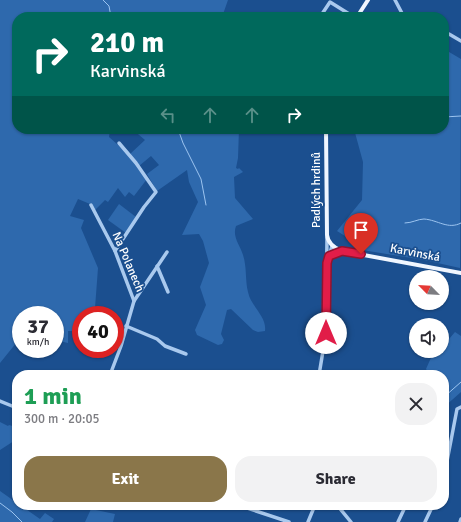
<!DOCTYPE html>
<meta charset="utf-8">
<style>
body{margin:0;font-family:Signika,sans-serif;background:#f2f2f3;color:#2b2b33;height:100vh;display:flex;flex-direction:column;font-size:15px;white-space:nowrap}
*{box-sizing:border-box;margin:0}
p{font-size:13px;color:#7c7c81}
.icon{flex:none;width:22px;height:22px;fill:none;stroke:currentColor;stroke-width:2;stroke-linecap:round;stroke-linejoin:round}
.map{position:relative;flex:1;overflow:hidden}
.details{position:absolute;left:12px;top:370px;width:437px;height:140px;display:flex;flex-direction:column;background:#fff;border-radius:16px;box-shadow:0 1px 3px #0004}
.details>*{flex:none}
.banner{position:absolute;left:12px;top:12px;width:437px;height:122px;border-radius:16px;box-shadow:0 1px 3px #0004;background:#00695c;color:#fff;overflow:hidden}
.needle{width:26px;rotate:294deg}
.controls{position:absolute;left:409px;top:270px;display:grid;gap:8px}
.controls a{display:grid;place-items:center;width:40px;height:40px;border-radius:50%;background:#fff;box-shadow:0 1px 3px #0004;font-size:20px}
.speed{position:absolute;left:12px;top:306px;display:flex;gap:8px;font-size:20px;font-weight:700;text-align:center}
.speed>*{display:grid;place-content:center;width:52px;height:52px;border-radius:50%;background:#fff;box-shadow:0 1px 3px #0004;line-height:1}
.speed small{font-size:10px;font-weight:400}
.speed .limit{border:6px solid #d22;background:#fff;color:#111}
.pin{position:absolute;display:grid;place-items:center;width:34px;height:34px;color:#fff;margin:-41px -17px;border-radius:50% 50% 50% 0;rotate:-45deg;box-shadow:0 0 4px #0007}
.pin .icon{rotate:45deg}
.me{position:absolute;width:44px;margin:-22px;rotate:0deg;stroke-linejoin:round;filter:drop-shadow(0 0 3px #0008)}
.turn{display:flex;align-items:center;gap:14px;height:84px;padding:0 12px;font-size:18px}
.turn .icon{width:52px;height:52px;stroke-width:2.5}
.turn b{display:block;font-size:28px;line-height:34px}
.lanes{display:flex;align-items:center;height:38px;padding:0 12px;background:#0003;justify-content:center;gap:20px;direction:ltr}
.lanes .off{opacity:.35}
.round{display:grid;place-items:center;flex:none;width:42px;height:42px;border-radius:16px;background:#f2f2f3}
.head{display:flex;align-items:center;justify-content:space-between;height:68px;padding:0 12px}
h1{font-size:24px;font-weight:700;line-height:30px;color:#1e9e55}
.primary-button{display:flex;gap:8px;margin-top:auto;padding:8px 12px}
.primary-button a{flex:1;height:46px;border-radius:16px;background:#8a764a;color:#fff;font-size:16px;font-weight:700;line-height:46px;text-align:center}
.primary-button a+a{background:#f2f2f3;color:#2b2b33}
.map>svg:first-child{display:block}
</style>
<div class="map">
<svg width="461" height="522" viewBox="0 0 461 522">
<rect width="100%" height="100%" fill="#1b4f8f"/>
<g fill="#2e69ad">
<polygon points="0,0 228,0 222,17 17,17 17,129 110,129 109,137 126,152 147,179 134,196 129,192 125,197 118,188 108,202 105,200 95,210 91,203 90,204 78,199 70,216 84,220 81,228 98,268 95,308 97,311 97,315 81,315 81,324 77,331 68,331 68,343 55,340 55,315 21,315 21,337 0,363"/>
<polygon points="444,49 461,59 460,268 424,260 362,250 360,248 361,246 337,231 362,200 363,162 354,129 444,129"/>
<path d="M132 129H239L238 158 236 168 238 169 239 168 243 172 234 177 235 198 253 219 236 226C232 237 240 245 243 255 247 267 245 280 248 292 251 307 267 316 265 331L258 332 253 330 231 309 227 310 221 334 224 340 222 344 218 345 197 335 195 330 206 305 200 287 209 263 203 241 199 234 182 235 198 202 189 182 187 170 157 191 147 174 159 165 151 156 139 166 130 154 145 140Z"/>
<polygon points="119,204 136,217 126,233 108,220"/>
<polygon points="455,332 461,336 461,392 444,407 444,375 430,375 426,369 434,351 442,351 442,338 449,339"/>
<polygon points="0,422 8,426 9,425 16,427 17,425 17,439 0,450"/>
<polygon points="0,491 17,503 17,505 20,505 40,519 45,513 54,519 52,522 0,522"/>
<polygon points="91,509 115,514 113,522 85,522"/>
</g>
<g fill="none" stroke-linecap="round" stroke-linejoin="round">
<g stroke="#9cc4f0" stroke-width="1">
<polyline points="103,0 109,6 111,17"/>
<polyline points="444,117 461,116"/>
<polyline points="178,129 183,143 201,179 206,205"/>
<polyline points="395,129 398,129"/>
<path d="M405 223C412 223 418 219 424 219 438 220 448 230 461 223"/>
<polyline points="444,397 461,382"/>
<polyline points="0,503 12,512 22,522"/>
</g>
<g stroke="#a9c9ee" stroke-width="3.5">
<polyline points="395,0 404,17"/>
<polyline points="320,17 330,2 354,17"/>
<polyline points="444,34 449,34 461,41"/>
<polyline points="91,205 115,251 134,301 121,346 110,375"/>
<polyline points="115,251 144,207 156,192 136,163 119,143"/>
<polyline points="330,255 342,251"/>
<polyline points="328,260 332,246"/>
<polyline points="157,266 168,292"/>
<polyline points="134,301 167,252"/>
<polyline points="126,326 157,339 165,346 186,354"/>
<polyline points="319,375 326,333 327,237"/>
<polyline points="0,401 17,408"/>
<polyline points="444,477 457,409 461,407"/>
<polyline points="238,505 289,522"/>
<polyline points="337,505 351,522"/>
<polyline points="308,522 315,505"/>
<polyline points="398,522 406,505"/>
<polyline points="425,522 433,505"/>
<polyline points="460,522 461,519"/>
</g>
<g stroke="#f0f6ff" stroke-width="4">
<polyline points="357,17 368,0"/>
<path d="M326 129 327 235C328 244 334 248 342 251L461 273"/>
</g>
</g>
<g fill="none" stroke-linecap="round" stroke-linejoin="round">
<defs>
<polyline id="route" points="326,333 327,263 329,256 342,251 361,254"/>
</defs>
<use href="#route" stroke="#92132f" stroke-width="10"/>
<use href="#route" stroke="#e11d48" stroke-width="7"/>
</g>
<g text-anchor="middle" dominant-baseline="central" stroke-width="3.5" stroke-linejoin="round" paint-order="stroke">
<g font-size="12" fill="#fff" stroke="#1b4f8f">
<text transform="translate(316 190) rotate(-90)">Padlých hrdinů</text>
<text transform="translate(415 253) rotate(11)">Karvinská</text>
<text transform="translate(128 262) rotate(67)">Na Polanech</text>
</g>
</g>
</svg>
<div class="controls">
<a><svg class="needle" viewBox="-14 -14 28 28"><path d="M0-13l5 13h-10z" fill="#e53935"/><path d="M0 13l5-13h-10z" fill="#7c7c81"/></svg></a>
<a><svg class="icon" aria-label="sound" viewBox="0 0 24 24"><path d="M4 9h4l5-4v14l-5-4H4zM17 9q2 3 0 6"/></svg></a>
</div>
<div class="speed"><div>37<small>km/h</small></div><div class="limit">40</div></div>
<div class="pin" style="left:361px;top:254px;background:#d93025"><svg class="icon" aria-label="arrive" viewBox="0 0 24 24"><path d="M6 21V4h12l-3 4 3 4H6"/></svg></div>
<svg class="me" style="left:326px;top:333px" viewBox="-20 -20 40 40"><circle r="19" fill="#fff"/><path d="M0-13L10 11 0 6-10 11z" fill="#e11d48"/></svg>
<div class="banner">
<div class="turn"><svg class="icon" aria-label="right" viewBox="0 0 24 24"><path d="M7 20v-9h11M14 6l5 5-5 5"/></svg><div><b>210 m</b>Karvinská</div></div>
<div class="lanes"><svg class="icon off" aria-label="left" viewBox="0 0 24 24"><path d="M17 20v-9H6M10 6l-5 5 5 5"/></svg><svg class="icon off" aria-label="ahead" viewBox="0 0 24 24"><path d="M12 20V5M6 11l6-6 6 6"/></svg><svg class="icon off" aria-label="ahead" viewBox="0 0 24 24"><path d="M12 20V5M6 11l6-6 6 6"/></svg><svg class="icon" aria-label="right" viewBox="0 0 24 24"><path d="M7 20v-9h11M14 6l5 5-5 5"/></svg></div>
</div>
<section class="details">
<div class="head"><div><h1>1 min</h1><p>300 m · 20:05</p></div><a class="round"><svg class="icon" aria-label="close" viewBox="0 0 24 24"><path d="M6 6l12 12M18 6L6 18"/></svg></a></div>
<div class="primary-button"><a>Exit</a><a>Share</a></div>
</section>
</div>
